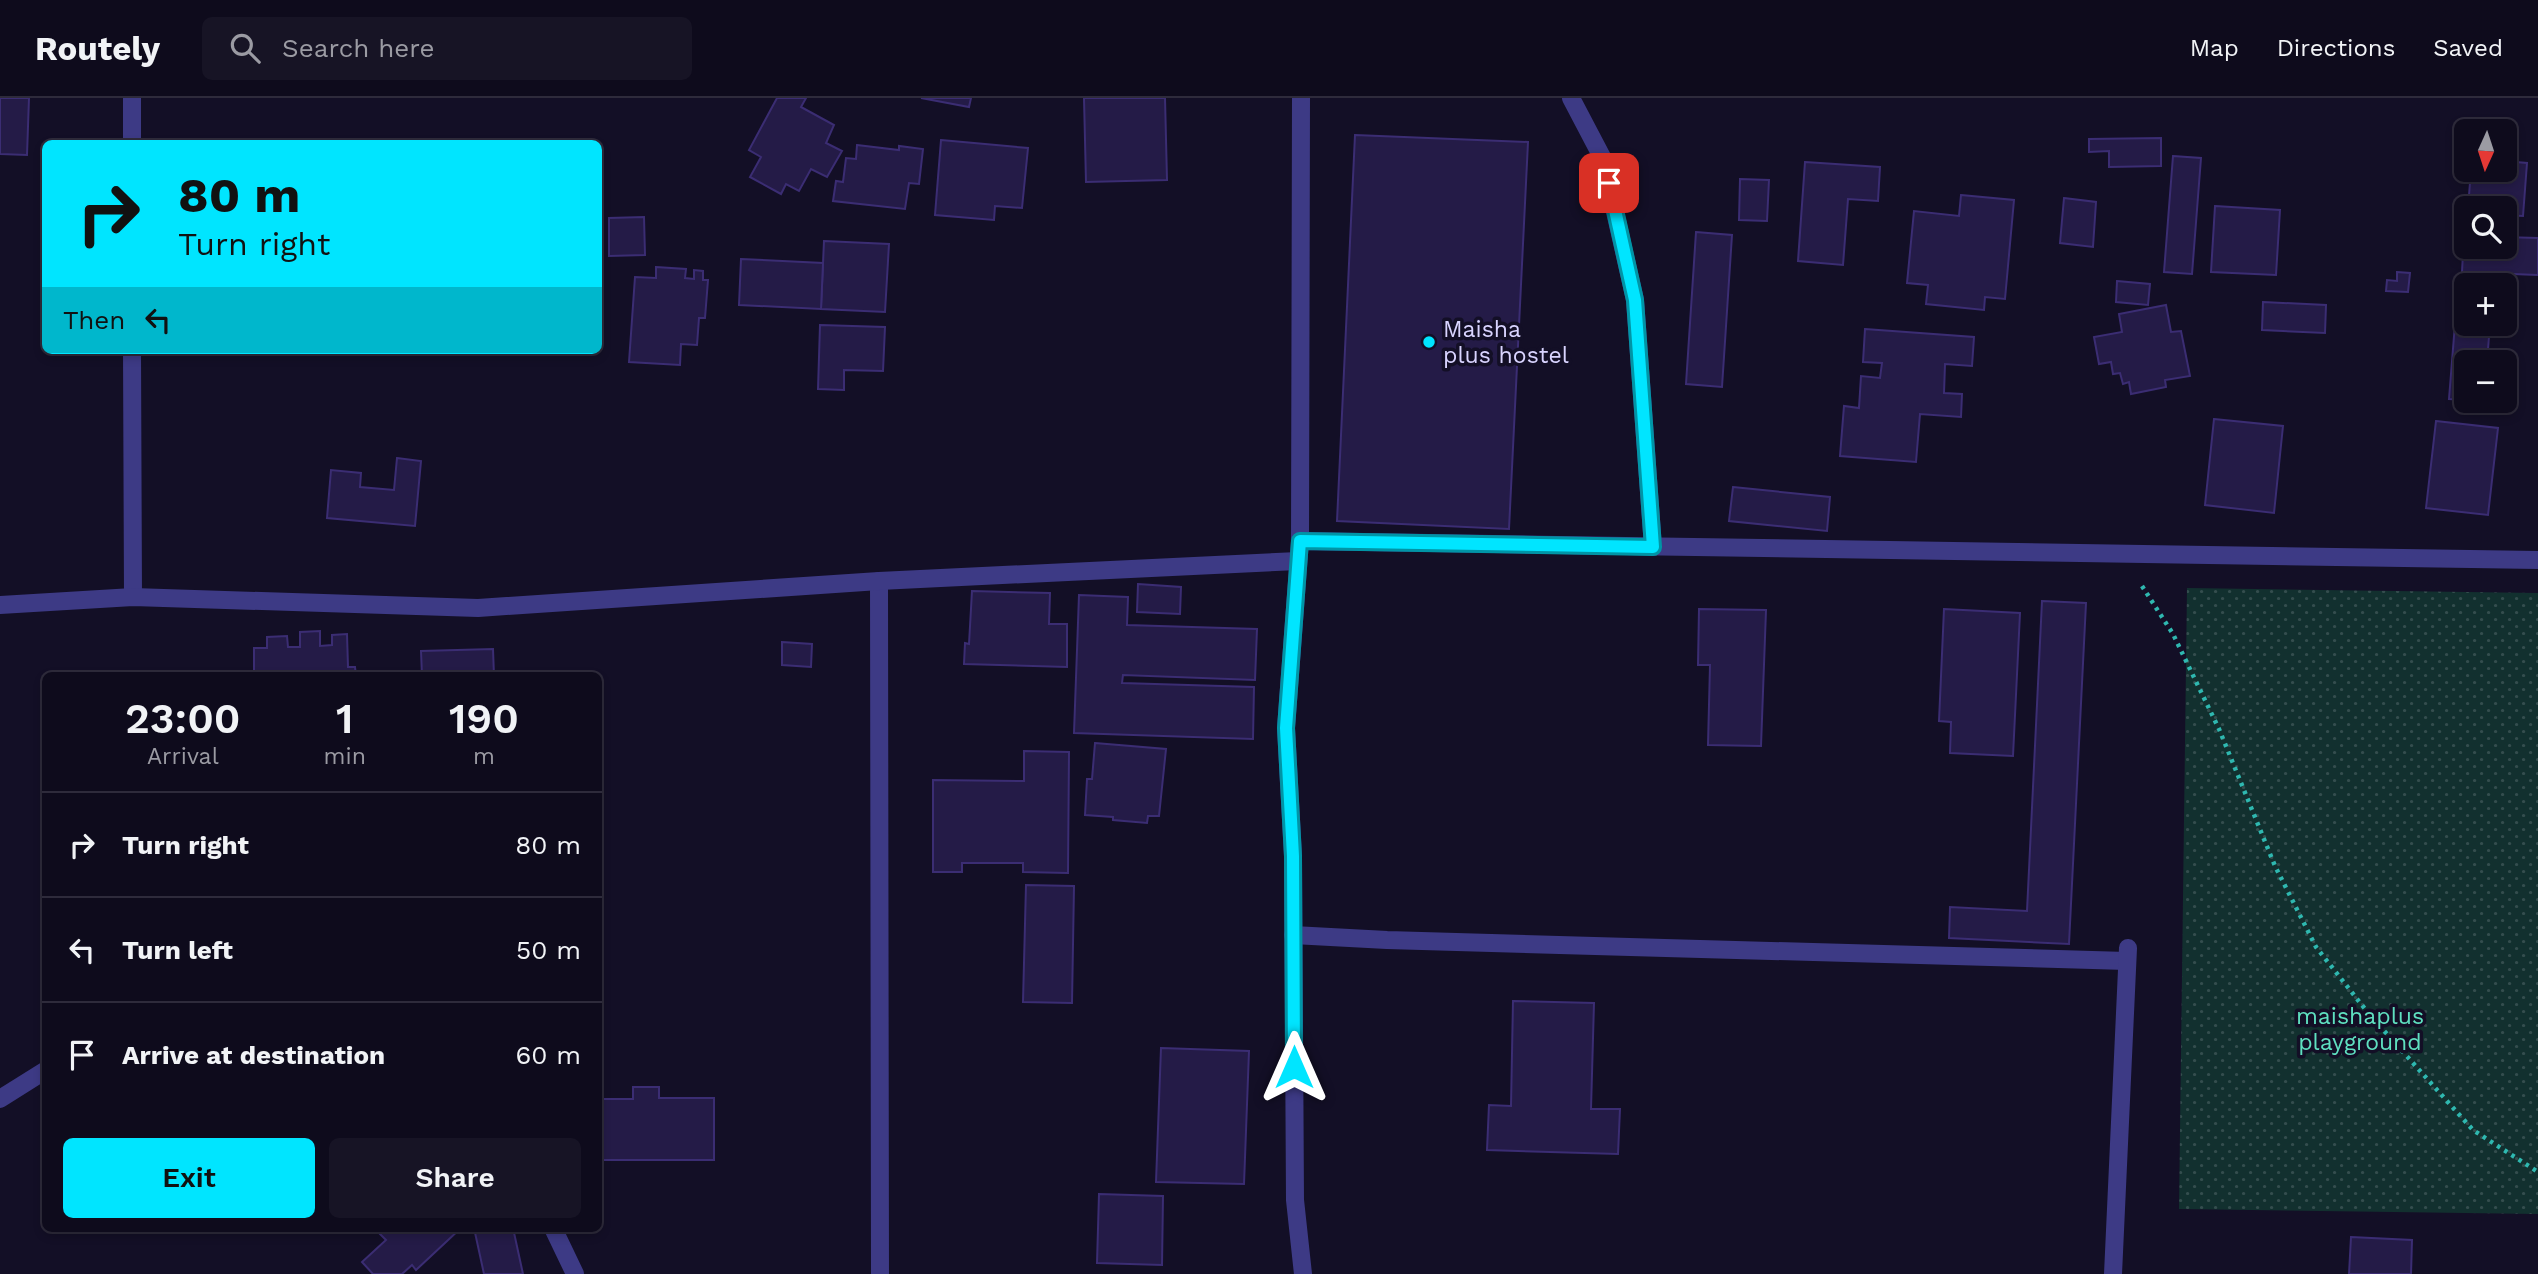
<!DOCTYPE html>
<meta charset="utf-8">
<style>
body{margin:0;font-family:"Work Sans",sans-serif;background:#171425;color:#f1f3f6;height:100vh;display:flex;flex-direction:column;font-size:26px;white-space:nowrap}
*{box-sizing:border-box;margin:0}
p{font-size:23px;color:#9b9ba3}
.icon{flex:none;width:38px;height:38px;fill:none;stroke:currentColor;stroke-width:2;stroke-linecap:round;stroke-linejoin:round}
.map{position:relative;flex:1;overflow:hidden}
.drawer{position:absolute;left:42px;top:574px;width:560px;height:560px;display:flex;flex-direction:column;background:#0e0b1c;border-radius:10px;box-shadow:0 4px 10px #0003,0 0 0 2px #2e2b3b}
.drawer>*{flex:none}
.hud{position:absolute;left:42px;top:42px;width:560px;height:214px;border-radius:10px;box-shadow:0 4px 10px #0003,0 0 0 2px #2e2b3b;background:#00e5ff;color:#111;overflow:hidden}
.needle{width:46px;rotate:183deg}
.tools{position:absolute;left:2454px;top:21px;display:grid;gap:14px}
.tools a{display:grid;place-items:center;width:63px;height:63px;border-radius:10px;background:#0e0b1c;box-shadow:0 4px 10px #0003,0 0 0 2px #2e2b3b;font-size:35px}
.pin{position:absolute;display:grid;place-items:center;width:60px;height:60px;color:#fff;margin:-30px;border-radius:14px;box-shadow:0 4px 10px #0006}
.me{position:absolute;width:77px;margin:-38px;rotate:0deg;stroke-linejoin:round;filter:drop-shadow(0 0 5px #0008)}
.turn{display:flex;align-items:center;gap:24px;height:147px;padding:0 21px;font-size:32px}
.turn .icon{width:91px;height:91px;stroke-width:2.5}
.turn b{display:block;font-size:49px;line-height:60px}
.then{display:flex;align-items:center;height:66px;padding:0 21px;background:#0003;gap:14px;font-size:26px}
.eta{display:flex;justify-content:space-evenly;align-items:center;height:119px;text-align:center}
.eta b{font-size:42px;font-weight:600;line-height:49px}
.cta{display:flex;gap:14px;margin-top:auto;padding:14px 21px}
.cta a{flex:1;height:80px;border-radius:10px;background:#00e5ff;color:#111;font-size:28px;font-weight:600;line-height:80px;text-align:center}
.cta a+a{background:#171425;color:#f1f3f6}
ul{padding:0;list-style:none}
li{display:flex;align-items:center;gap:21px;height:105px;padding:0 21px;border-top:2px solid #2e2b3b}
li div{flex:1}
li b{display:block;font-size:26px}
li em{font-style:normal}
header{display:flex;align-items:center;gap:42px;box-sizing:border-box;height:98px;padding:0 35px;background:#0e0b1c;border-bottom:2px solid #2e2b3b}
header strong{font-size:33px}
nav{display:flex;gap:38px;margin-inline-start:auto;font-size:24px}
.search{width:490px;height:63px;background:#171425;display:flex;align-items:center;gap:18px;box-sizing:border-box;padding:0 24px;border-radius:10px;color:#9b9ba3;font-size:26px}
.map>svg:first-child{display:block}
</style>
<header>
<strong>Routely</strong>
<div class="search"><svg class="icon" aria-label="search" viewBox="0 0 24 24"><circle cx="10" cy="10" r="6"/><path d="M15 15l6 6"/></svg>Search here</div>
<nav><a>Map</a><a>Directions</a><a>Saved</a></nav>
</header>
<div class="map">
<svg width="2538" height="1176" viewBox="0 0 2538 1176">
<defs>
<pattern id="grass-dots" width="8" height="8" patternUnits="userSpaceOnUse" patternTransform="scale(1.75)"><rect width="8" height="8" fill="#12302f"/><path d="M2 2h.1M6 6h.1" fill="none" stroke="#344d4e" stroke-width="1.8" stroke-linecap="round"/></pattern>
</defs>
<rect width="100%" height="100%" fill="#130f26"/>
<polygon fill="url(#grass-dots)" points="2187,490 2538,495 2538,1116 2179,1111"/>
<g fill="#241b47" stroke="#3b2d73" stroke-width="2">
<polygon points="0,0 29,0 27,57 0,56"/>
<polygon points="777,0 806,0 801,9 834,27 826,45 842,53 827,79 811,71 799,93 786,86 781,96 750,79 761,59 749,52"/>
<polygon points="921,0 971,0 969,9"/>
<polygon points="1084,0 1165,0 1167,82 1086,84"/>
<polygon points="1355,37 1528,44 1509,431 1337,423"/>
<polygon points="2161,40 2161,68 2109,69 2109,53 2089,54 2089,41"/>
<polygon points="941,42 1028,50 1022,110 995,108 994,122 935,117"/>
<polygon points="857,47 899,52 899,48 923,51 919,86 909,85 905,111 833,103 836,83 843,84 846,60 856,61"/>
<polygon points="2173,58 2201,60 2192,176 2164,174"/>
<polygon points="2504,63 2527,65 2523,118 2504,117 2504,110 2468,110 2471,72 2504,72"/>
<polygon points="1805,64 1880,69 1878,103 1848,101 1843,167 1798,163"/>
<polygon points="1740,81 1769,82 1767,123 1739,122"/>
<polygon points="1961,97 2014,102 2005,201 1985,199 1984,212 1926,206 1928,187 1907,185 1914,113 1959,118"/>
<polygon points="2064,100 2096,104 2093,149 2060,145"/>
<polygon points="2215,108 2280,112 2276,177 2211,174"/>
<polygon points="644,119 645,157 609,158 609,120"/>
<polygon points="1696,134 1732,137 1722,289 1686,286"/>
<polygon points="2464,136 2466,149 2504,149 2504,139 2538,140 2538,177 2462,174"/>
<polygon points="824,143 889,146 885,214 821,211"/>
<polygon points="741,161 823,165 821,211 739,207"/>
<polygon points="656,169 686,171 685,180 694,181 694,172 703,173 703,182 708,182 705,220 699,220 697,247 681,246 680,267 629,264 635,179 656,180"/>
<polygon points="2397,174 2410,175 2408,194 2386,193 2387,182 2397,183"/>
<polygon points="2117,183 2150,186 2148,207 2116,204"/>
<polygon points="2458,188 2466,188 2466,226 2490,226 2487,264 2466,264 2466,302 2449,301"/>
<polygon points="2263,204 2326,207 2325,235 2262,232"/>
<polygon points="2166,207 2171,234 2181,233 2190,278 2165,282 2166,289 2131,296 2129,284 2123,286 2120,275 2113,276 2111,264 2099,266 2094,239 2122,234 2119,216"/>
<polygon points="820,227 885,229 883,273 844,272 844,292 818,291"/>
<polygon points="1865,231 1974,239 1972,268 1945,266 1944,295 1962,296 1961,319 1920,316 1916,364 1840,358 1844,308 1859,310 1861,278 1880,280 1882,265 1863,264"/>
<polygon points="2214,321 2283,328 2274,415 2205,407"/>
<polygon points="2436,323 2498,330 2488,417 2426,410"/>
<polygon points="397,360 421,363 415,428 327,420 331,372 361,375 360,389 394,392"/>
<polygon points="1733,389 1830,399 1827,433 1729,423"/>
<polygon points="1138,486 1181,489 1180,516 1137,514"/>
<polygon points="972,493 1050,495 1049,526 1067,526 1067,569 964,566 965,545 969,546"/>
<polygon points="1079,497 1128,499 1127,527 1257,531 1255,582 1123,577 1122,585 1254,589 1253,641 1074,635"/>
<polygon points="2042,503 2086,505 2069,846 1949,840 1950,809 2027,813"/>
<polygon points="1699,511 1766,512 1761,648 1708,647 1710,567 1698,567"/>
<polygon points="1944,511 2020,515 2013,658 1950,655 1951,624 1939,623"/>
<polygon points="320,533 320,548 332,547 332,537 347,536 348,569 355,569 356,578 254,578 254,550 267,550 267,539 287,538 288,549 300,549 300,534"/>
<polygon points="782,544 812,546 811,569 782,567"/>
<polygon points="493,551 494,578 422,578 421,553"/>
<polygon points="1095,645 1166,651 1159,718 1148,718 1147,725 1113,722 1113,719 1085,717 1087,681 1092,681"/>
<polygon points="1024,653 1069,654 1068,775 1023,774 1023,765 962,765 962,774 933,774 933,682 1024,683"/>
<polygon points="1026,787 1074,788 1072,905 1023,904"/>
<polygon points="1513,903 1594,905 1591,1011 1620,1011 1618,1056 1487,1052 1489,1007 1511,1008"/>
<polygon points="1161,950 1249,953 1244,1086 1156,1084"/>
<polygon points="633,989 659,989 659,1000 714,1000 714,1062 598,1062 598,1001 633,1001"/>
<polygon points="1099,1096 1163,1098 1162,1167 1097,1165"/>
<polygon points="378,1130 461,1130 416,1172 412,1167 402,1176 373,1176 362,1164 386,1142 376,1132"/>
<polygon points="474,1130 513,1130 523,1176 484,1176"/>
<polygon points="2351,1139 2412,1142 2411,1176 2349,1176"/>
</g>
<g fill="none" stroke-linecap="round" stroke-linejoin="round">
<polyline stroke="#2fb8b0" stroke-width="4.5" stroke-dasharray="3.5 5" stroke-linecap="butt" points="2142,488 2173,536 2219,631 2275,768 2316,849 2369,916 2473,1032 2538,1074"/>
<g stroke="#3d3a85" stroke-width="18">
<polyline points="132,0 132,46"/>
<polyline points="1301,0 1300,443 1286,630 1293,758 1295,1102 1303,1176"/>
<polyline points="1571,0 1603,61 1635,202 1653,449"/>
<polyline points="132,252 133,499"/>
<polyline points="1300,443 2538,462"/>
<polyline points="879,483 880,1176"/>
<polyline points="0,507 133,499 478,510 879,483 1298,463"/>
<polyline points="1293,837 1387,842 2127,863"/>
<polyline points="0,1001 46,972"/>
<polyline points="553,1130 575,1176"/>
<polyline points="2113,1176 2128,850"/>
</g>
</g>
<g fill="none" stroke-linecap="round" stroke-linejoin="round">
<defs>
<polyline id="route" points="1294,969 1293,758 1286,630 1300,443 1653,449 1635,202 1609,85"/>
</defs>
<use href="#route" stroke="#0095a6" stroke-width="18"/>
<use href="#route" stroke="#00e5ff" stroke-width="12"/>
</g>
<circle fill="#00e5ff" stroke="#130f26" stroke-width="2.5" cx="1429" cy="244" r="7"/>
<g text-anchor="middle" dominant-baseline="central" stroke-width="7" stroke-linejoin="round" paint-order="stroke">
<g font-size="23" fill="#d9d4ff" stroke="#130f26" text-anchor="start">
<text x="1443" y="231">Maisha<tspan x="1443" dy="26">plus hostel</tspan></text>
</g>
<g font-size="23" fill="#5fe0c0" stroke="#130f26">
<text x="2360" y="918">maishaplus<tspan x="2360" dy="26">playground</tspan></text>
</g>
</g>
</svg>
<div class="tools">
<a><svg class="needle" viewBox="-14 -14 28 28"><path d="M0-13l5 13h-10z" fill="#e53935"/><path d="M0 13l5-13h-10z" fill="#9b9ba3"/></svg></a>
<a><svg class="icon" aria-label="search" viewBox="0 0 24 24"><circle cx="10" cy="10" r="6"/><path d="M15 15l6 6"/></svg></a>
<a>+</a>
<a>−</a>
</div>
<div class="pin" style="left:1609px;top:85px;background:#d93025"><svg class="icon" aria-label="arrive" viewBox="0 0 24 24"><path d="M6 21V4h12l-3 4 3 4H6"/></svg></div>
<svg class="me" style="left:1294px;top:969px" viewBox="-20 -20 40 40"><path d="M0-17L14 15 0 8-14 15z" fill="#00e5ff" stroke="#fff" stroke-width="4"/></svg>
<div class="hud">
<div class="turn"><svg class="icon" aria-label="right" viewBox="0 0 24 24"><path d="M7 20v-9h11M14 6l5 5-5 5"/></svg><div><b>80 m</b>Turn right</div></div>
<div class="then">Then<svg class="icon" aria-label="left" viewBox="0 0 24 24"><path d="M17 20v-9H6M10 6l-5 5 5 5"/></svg></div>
</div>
<section class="drawer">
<div class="eta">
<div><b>23:00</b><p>Arrival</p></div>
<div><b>1</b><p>min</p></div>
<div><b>190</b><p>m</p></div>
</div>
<ul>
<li><svg class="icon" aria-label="right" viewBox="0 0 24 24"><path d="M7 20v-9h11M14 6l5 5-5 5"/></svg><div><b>Turn right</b></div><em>80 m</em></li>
<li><svg class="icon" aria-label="left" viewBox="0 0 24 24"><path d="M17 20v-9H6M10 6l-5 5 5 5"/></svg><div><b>Turn left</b></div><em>50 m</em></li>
<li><svg class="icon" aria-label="arrive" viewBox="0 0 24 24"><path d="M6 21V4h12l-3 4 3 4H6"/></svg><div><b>Arrive at destination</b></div><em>60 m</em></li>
</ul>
<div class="cta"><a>Exit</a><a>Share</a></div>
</section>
</div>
